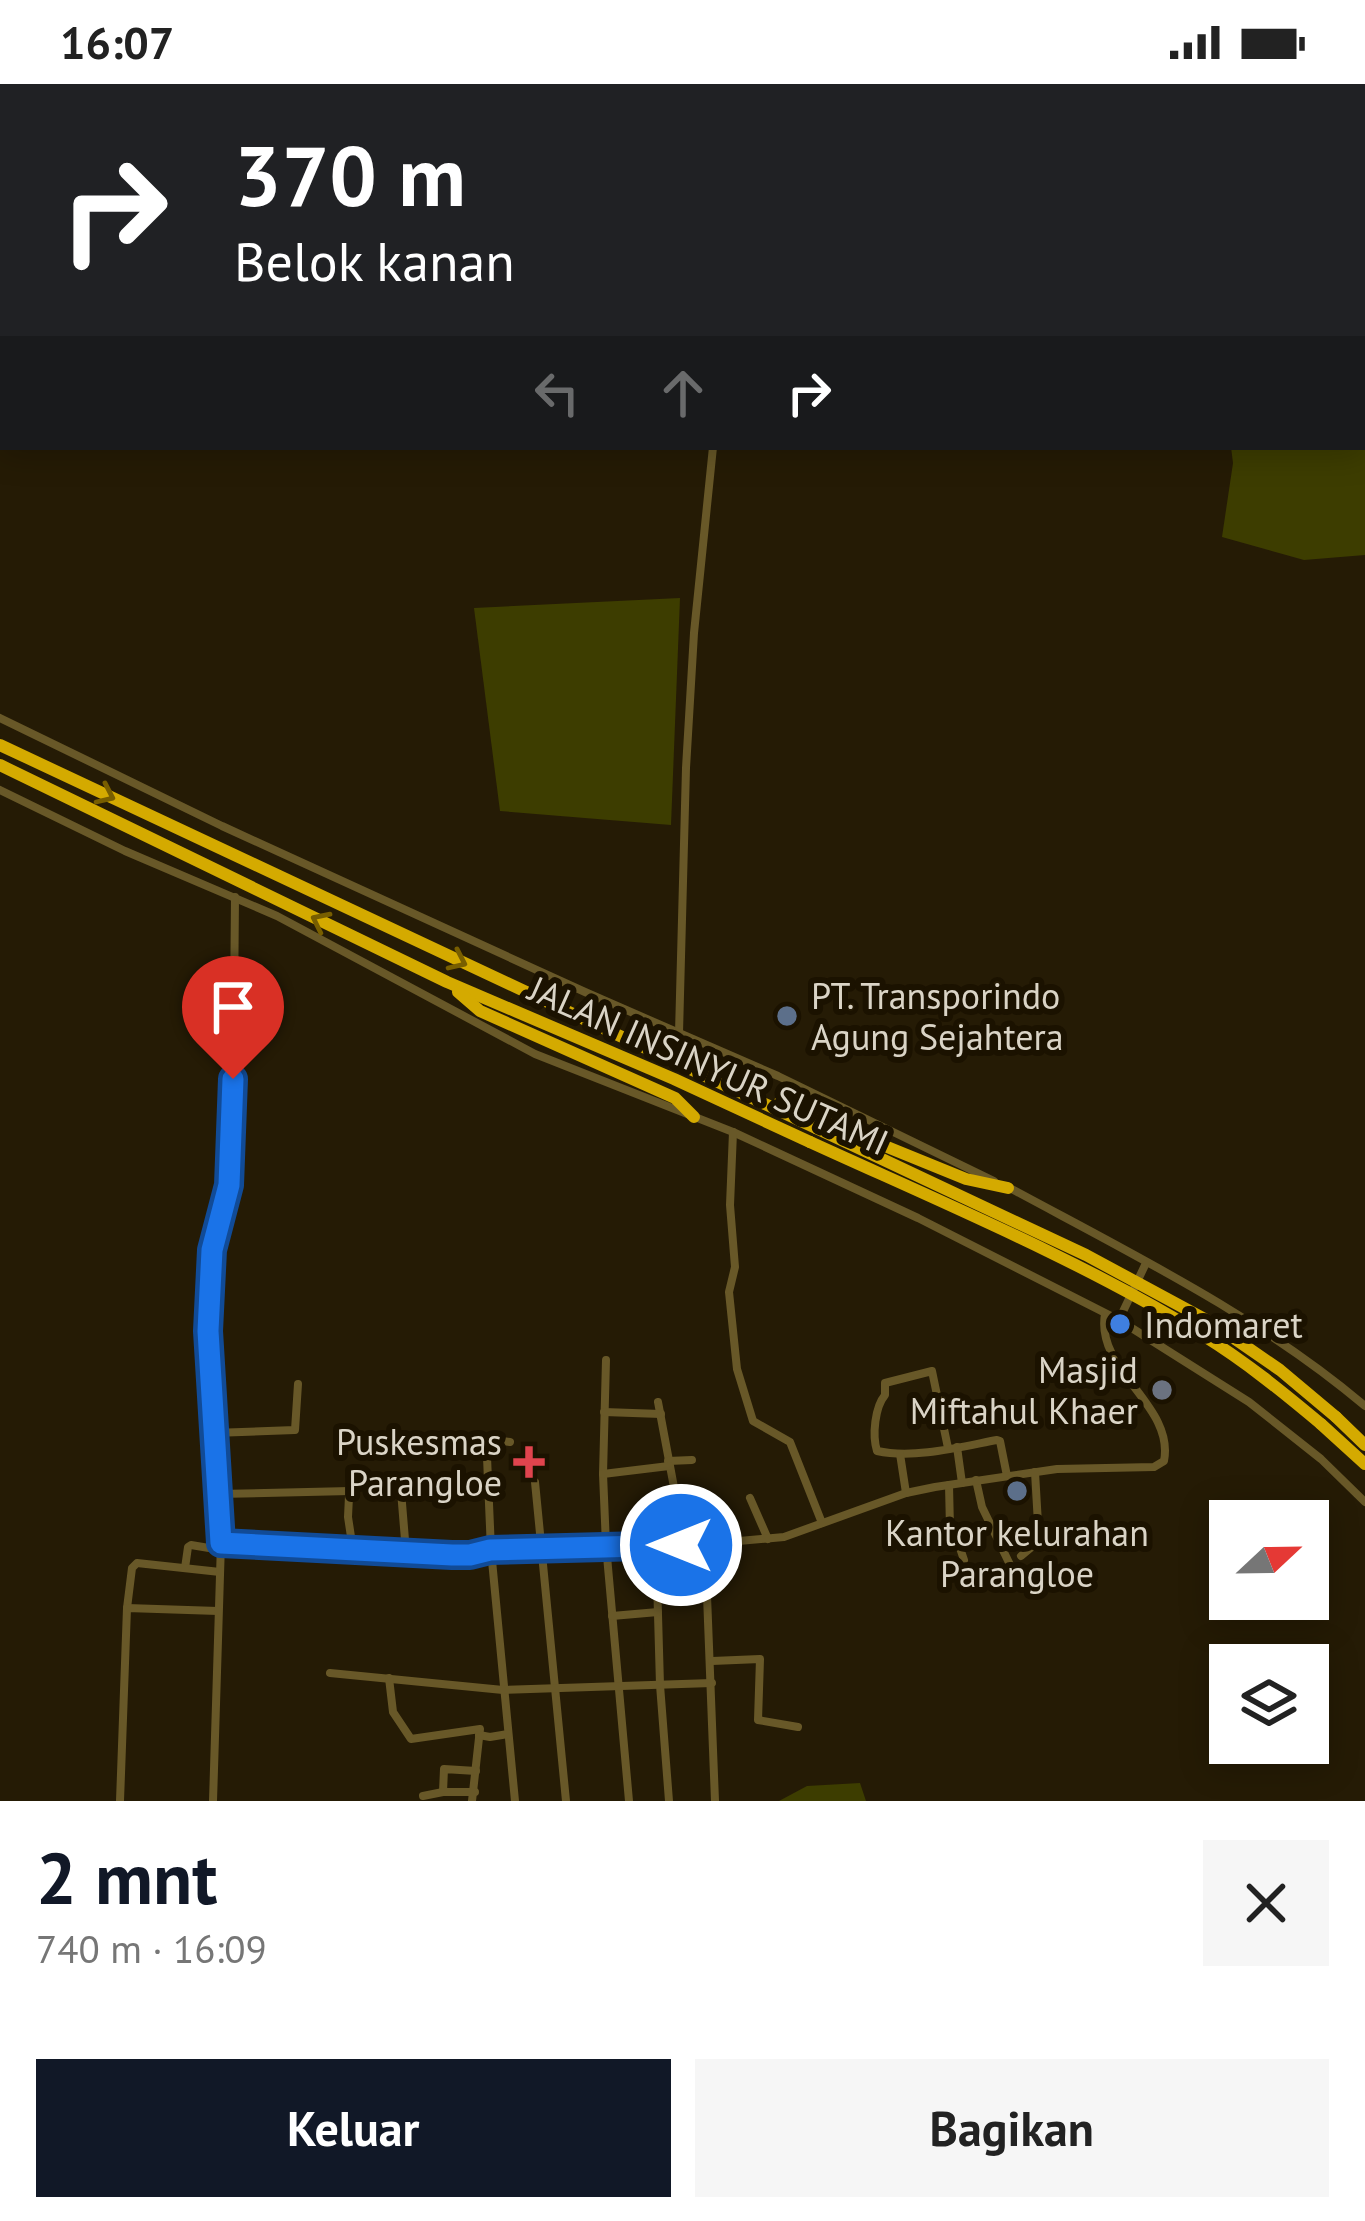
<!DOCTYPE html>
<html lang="id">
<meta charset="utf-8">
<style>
body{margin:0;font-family:"PT Sans",sans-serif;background:#f6f6f6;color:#222;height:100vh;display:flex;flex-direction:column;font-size:45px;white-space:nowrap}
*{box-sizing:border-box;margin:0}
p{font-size:39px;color:#767676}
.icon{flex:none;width:66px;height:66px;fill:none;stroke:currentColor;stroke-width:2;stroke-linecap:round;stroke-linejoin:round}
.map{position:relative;height:1717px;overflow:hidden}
.details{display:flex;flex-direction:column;background:#fff;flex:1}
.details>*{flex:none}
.banner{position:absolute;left:0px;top:0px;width:1365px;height:366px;box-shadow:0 6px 30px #0003;background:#202124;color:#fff;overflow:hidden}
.needle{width:78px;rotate:68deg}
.fabs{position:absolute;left:1209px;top:1416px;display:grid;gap:24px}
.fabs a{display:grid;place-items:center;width:120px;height:120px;border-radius:0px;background:#fff;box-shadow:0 6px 30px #0003;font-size:60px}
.pin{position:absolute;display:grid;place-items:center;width:102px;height:102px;color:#fff;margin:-123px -51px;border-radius:50% 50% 50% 0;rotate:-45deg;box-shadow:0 0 12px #0007}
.pin .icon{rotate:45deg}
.me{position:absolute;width:132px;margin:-66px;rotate:270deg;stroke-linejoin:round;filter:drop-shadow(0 0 9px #0008)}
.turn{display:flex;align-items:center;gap:42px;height:252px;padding:0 36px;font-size:54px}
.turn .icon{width:156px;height:156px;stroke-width:2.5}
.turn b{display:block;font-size:84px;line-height:102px}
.lanes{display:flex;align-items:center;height:114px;padding:0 36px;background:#0003;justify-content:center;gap:60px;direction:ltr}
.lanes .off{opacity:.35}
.round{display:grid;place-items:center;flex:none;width:126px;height:126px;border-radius:0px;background:#f6f6f6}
.summary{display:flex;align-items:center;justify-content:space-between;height:204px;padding:0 36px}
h1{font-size:72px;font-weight:600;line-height:90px;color:#111827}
.button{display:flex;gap:24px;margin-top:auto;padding:24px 36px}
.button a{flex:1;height:138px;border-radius:0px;background:#111827;color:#fff;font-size:48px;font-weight:600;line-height:138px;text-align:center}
.button a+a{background:#f6f6f6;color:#222}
.status{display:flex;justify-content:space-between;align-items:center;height:84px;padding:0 60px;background:#fff;direction:ltr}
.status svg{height:33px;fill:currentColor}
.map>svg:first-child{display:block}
</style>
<div class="status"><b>16:07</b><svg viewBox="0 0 49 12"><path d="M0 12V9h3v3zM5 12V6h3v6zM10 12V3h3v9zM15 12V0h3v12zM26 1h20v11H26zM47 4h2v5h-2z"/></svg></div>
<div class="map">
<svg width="1365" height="1717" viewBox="0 0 1365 1717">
<rect width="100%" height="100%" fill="#251b05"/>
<g fill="#3d3d00">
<polygon points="787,0 1365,0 1365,471 1304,476 1222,453 1233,379 1231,363 1362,363 1362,3 785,3"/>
<polygon points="680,514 671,741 500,727 474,524"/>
<polygon points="860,1699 866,1717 779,1717 807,1702"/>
</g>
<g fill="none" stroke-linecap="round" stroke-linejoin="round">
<polyline stroke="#43669b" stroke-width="15" points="1212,3 1215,0"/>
<g stroke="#685828" stroke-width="8">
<polyline points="768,3 769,0"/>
<polyline points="0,634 222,742 585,908 778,992 994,1097"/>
<polyline points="0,706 125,767 277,832 535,970 733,1048 918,1134 1119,1236 1249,1318 1321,1375 1365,1418"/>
<polyline points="679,949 686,684 694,549 713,363"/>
<polyline points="733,1048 730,1121 735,1183 729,1208 737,1285 753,1337 790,1358 822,1439"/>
<path d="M1008 1103C1130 1169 1259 1232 1365 1322"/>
<polyline points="1119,1236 1146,1179"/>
<polyline points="606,1276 603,1390 606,1461 629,1717"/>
<polyline points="658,1318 676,1414 681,1461"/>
<polyline points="604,1328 661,1330"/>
<polyline points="213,1349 295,1346 298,1300"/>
<polyline points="510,1358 495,1356 490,1359 487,1373 491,1466 515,1717"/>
<polyline points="957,1363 962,1399"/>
<path d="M948 1364 932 1287 885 1299V1311C875 1323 872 1351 877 1367 914 1375 960 1363 997 1356L1000 1357 1007 1392"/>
<polyline points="900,1370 906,1409"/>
<polyline points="668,1377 692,1376"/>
<polyline points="603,1390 669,1382"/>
<polyline points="350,1391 348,1433 353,1466"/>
<polyline points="976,1396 982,1423 1016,1493"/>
<polyline points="535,1398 566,1717"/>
<polyline points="949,1401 950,1444 954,1446 964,1476"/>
<polyline points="401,1407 406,1468"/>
<polyline points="218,1410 350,1407"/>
<polyline points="750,1414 768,1455"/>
<path d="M221 1459 452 1471H469L491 1466 705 1460 784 1453 906 1409 935 1403 1057 1385 1154 1383 1164 1377C1175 1321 1095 1287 1105 1230"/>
<polyline points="656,1460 660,1601 669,1717"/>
<polyline points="705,1460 715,1717"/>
<polyline points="1021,1472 1039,1457 1035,1388"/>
<polyline points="185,1484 188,1463 191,1461 221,1466"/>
<polyline points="127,1524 132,1484 137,1479 220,1488"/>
<polyline points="612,1532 658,1528"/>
<polyline points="712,1577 760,1575 758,1636 798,1643"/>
<polyline points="330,1589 503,1606 712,1599"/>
<polyline points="389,1594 393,1628 411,1655 480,1645 472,1717"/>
<polyline points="479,1651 490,1653 508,1650"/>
<polyline points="443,1708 444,1685 476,1687"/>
<polyline points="423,1712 443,1708 475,1708"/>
<polyline points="120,1717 127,1524 218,1527"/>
<polyline points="213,1717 221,1459 210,1304 210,1204 217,1144 229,1101 233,1037 235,813"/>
</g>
<g stroke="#d4aa00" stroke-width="12">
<polyline points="0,661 816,1044"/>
<polyline points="0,681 447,898 674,995 810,1058"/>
<polyline points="458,908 480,927 675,1014 694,1033"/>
<polyline points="779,1019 966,1095 1008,1104"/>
<polyline points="1336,1333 1365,1361"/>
<polyline points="1321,1340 1365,1380"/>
</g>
<g stroke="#d4aa00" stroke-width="12">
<polyline points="816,1044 1086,1171 1212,1239 1280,1286 1336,1333"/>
<path d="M810 1058C939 1117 1083 1177 1204 1252 1246 1278 1284 1309 1321 1340"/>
</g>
</g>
<defs><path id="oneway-chevron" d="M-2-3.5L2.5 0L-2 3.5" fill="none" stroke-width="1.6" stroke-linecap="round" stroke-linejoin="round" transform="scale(3)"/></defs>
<g stroke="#785e00">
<use href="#oneway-chevron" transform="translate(106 711) rotate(25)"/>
<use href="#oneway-chevron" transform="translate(320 837) rotate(-154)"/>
<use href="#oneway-chevron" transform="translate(458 877) rotate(25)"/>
</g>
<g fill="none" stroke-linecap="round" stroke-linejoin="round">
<defs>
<polyline id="route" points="233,995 229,1101 212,1166 208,1247 221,1459 452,1471 470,1471 490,1466 681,1461"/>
</defs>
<use href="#route" stroke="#114b97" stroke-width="30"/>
<use href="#route" stroke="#1a73e8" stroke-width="21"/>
</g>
<g fill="#5c6f8a" stroke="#1b1200" stroke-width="4.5">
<circle cx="787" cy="932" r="12"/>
<circle cx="1017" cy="1407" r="12"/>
</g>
<circle fill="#3f7fe0" stroke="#1b1200" stroke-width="4.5" cx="1120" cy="1240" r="12"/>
<circle fill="#6b7280" stroke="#1b1200" stroke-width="4.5" cx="1162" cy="1306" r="12"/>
<path fill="#e0444e" stroke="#1b1200" stroke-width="4.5" d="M523 1360h12v12h12v12h-12v12h-12v-12h-12v-12h12z"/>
<g text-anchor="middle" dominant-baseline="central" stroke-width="12" stroke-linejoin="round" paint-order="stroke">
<g font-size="36" fill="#dad4c6" stroke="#1b1200" text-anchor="start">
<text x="811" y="911">PT. Transporindo<tspan x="811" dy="41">Agung Sejahtera</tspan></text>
<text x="1144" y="1240">Indomaret</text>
<text x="1138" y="1285" text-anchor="end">Masjid<tspan x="1138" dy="41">Miftahul Khaer</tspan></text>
<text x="502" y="1357" text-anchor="end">Puskesmas<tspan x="502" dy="41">Parangloe</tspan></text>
<text x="1017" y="1448" text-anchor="middle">Kantor kelurahan<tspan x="1017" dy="41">Parangloe</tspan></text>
</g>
<g font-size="36" fill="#dad4c6" stroke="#1b1200">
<text transform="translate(709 981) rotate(24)">JALAN INSINYUR SUTAMI</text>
</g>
</g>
</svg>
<div class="fabs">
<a><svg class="needle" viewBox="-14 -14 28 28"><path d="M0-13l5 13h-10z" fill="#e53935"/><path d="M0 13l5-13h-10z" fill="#767676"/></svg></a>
<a><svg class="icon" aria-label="layers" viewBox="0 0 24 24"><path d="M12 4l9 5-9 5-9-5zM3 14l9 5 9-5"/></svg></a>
</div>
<div class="pin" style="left:233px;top:995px;background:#d93025"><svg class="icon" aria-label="arrive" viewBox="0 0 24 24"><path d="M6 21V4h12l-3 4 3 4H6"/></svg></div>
<svg class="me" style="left:681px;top:1461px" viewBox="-20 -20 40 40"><circle r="17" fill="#1a73e8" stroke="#fff" stroke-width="3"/><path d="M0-11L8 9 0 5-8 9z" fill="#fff"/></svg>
<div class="banner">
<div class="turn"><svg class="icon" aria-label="right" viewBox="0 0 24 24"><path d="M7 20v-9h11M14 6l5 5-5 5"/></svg><div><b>370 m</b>Belok kanan</div></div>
<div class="lanes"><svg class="icon off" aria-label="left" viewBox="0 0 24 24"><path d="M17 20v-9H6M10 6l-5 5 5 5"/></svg><svg class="icon off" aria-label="ahead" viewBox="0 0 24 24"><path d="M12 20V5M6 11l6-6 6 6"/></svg><svg class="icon" aria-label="right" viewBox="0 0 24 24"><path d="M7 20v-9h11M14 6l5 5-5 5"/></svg></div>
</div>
</div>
<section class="details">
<div class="summary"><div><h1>2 mnt</h1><p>740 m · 16:09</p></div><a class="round"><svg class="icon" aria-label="close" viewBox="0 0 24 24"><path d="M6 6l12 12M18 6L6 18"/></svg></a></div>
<div class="button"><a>Keluar</a><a>Bagikan</a></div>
</section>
